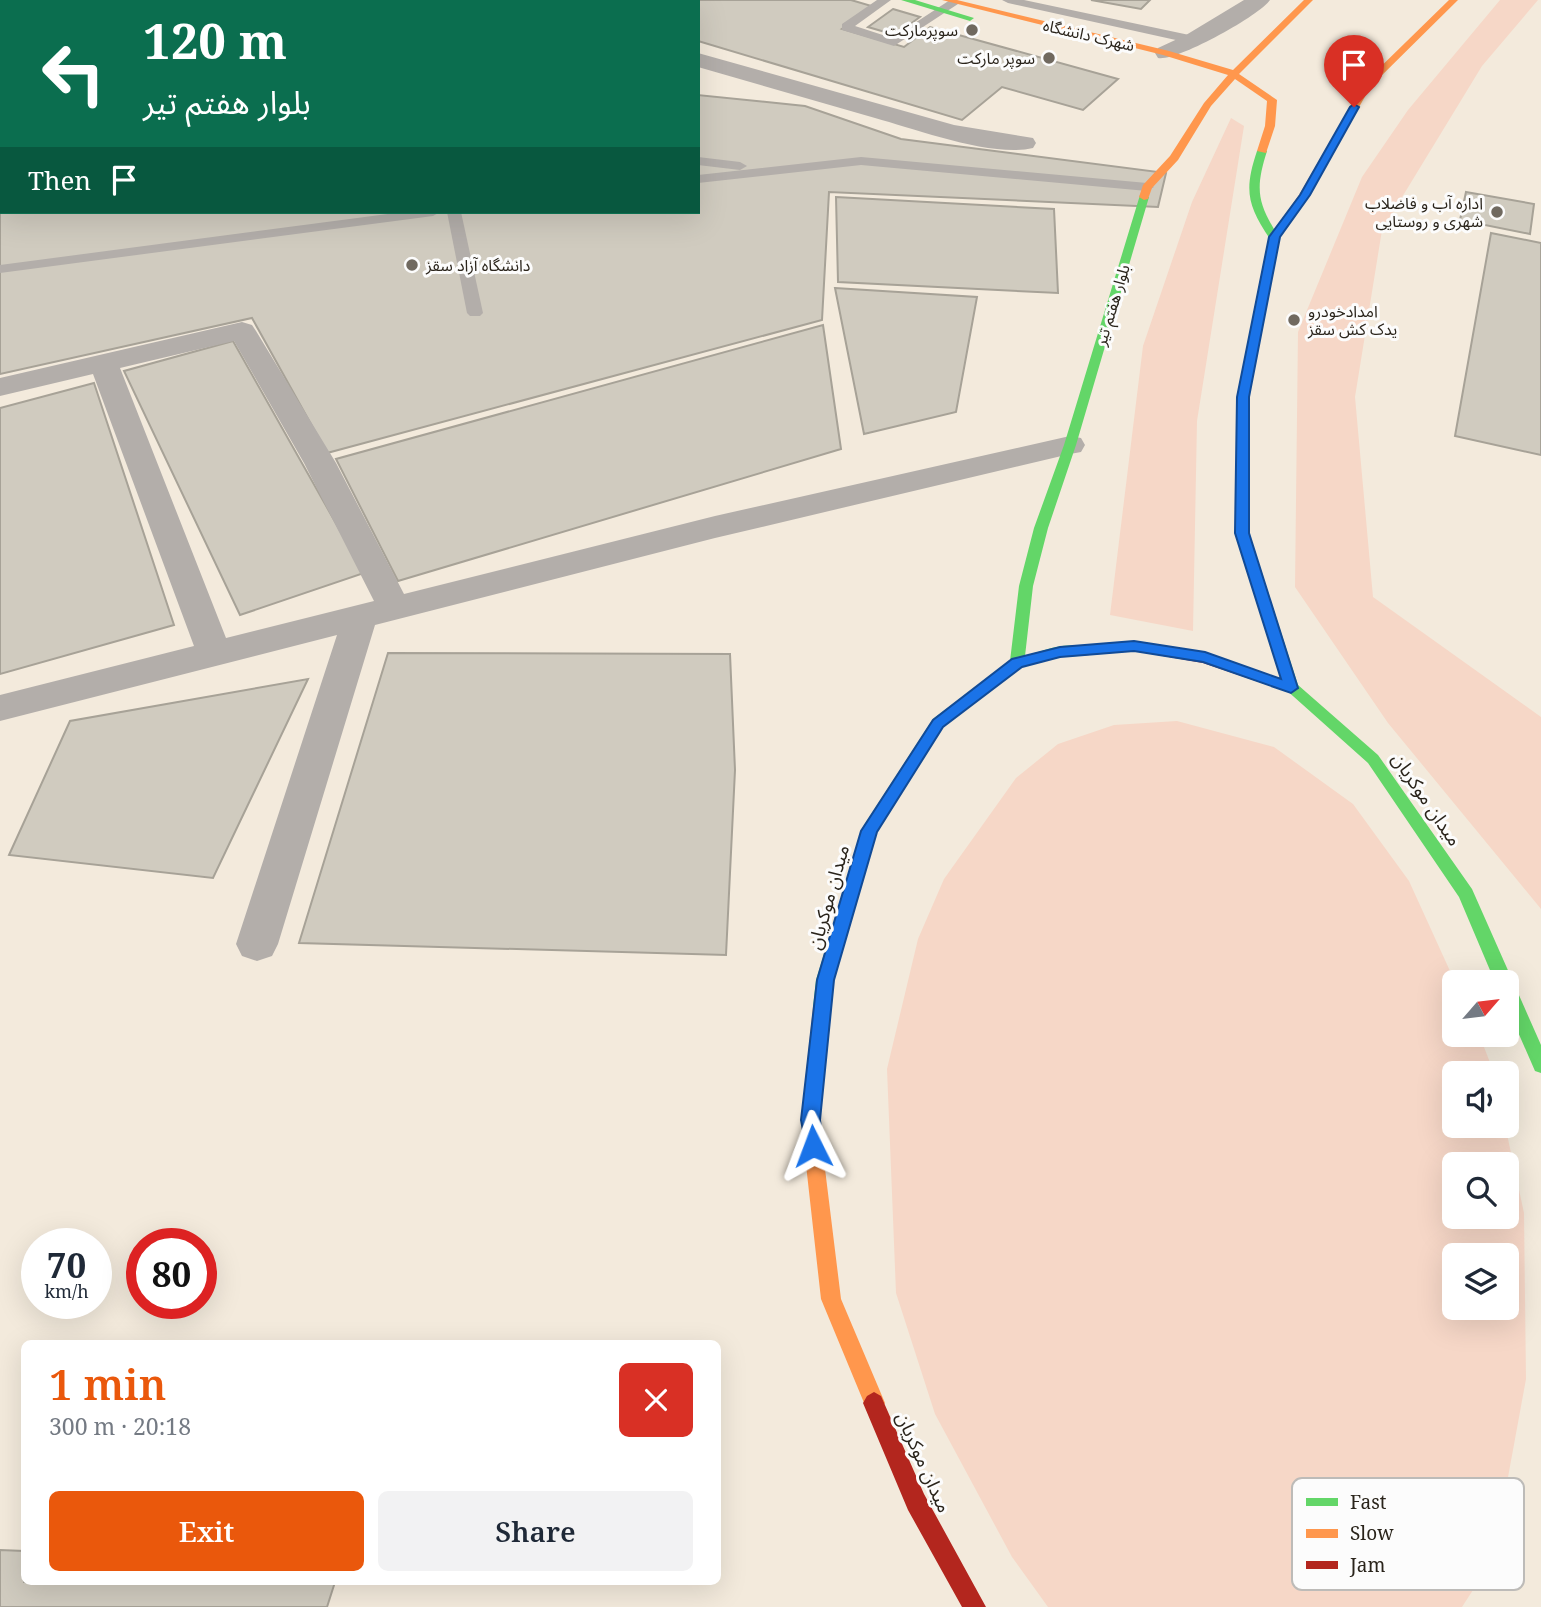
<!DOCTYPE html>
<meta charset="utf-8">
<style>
body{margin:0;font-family:"Noto Serif","Noto Sans Arabic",serif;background:#f2f2f3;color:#1f2937;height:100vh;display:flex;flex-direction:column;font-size:26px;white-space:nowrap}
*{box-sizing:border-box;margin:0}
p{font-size:23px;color:#747a83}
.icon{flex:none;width:38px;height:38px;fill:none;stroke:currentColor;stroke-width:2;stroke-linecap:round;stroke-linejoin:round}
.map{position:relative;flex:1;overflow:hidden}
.drawer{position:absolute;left:21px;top:1340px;width:700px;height:245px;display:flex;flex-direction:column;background:#fff;border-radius:10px;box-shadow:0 7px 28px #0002}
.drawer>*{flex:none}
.hud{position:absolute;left:0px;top:0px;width:700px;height:214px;box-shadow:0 7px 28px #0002;background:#0b6e4f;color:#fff;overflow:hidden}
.needle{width:46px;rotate:62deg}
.controls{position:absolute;left:1442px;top:970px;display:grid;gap:14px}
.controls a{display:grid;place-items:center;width:77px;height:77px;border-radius:10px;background:#fff;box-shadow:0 7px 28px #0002;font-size:35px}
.speed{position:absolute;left:21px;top:1228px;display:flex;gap:14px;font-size:35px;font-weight:700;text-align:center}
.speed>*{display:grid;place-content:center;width:91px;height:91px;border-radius:50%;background:#fff;box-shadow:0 7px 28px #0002;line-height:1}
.speed small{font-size:18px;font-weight:400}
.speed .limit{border:10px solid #d22;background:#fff;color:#111}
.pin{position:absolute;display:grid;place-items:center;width:60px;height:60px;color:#fff;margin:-72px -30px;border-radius:50% 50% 50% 0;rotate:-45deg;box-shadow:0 0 7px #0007}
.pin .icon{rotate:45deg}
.me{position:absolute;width:77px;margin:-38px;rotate:357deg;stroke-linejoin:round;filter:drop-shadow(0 0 5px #0008)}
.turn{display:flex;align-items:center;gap:24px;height:147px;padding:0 28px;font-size:32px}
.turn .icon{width:91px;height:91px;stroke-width:2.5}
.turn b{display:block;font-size:49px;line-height:60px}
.then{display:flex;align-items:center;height:66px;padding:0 28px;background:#0003;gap:14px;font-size:26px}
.round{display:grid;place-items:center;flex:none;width:74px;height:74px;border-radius:10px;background:#f2f2f3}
.headline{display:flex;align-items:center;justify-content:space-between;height:119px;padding:0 28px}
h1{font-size:42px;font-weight:600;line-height:52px;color:#ea580c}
.action{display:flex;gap:14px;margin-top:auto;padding:14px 28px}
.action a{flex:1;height:80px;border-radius:10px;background:#ea580c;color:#fff;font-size:28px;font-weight:600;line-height:80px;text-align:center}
.action a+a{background:#f2f2f3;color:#1f2937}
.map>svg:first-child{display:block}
</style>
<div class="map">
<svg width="1541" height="1607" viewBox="0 0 1541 1607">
<rect width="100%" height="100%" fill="#f3eadc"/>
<g fill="#f6d7c7" fill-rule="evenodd">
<polygon points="1500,0 1538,0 1482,66 1382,230 1355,397 1373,597 1541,717 1541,909 1388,723 1295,587 1298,332 1362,177 1408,110"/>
<polygon points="1231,118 1244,126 1197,421 1193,631 1110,615 1143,346 1192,202"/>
<path d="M1177 721 1274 747 1353 804 1409 881 1455 982 1454 1034H1479L1494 1073H1454V1125H1505L1524 1213 1526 1379 1493 1559 1462 1607H1048L1012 1557 935 1414 896 1293 887 1069 918 939 944 879 1016 778 1058 744 1114 725ZM1454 1164H1507V1216H1454ZM1454 1255H1507V1307H1454Z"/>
</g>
<g fill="#d0cbbf" stroke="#a7a297" stroke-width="2">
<polygon points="148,0 480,0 485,2 157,2"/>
<polygon points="591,0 851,0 875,7 842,29 904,47 930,27 1118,79 1083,110 1002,87 962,120 698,41 698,2 588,2"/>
<polygon points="1091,0 1150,0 1141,9"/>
<polygon points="0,5 2,212 698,212 698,95 805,106 901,139 1166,173 1158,207 829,192 822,320 327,453 252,318 0,374"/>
<polygon points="893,9 920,17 895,35 868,27"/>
<rect x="0" y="56" width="2" height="98"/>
<polygon points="1466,192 1534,204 1530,234 1460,220"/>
<polygon points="836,197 1054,209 1058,293 838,282"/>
<polygon points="1491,233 1541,243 1541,455 1455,436"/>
<polygon points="835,288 977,297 956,412 864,434"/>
<polygon points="823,325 841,449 398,581 336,459"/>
<polygon points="233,341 364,573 240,615 124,371"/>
<polygon points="94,383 174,625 0,674 0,408"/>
<polygon points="388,653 730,654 735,770 726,955 299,943"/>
<polygon points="308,679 213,878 9,855 70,721"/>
<polygon points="0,1550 24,1551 24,1582 335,1582 327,1607 0,1607"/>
</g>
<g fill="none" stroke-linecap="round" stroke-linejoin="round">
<g fill="#b3aeaa" fill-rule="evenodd">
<polygon points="877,0 891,0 855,26 892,38 950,0 961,2 894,46 842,30 842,24"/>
<polygon points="1002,0 1024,0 1194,36 1200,40 1194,44 1008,3"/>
<polygon points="698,157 740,162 747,166 740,170 698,165"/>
<polygon points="861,157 1147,183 1154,187 1147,191 861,165 698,183 698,175"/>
<polygon points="403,212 440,212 433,216 0,273 0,265"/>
<polygon points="447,212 461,212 483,313 480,316 470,316 467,313"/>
</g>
<g fill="#b3aeaa" fill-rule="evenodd">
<polygon points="64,0 98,0 99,2 66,2"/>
<polygon points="501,0 526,0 527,2 503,2"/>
<path d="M1244 0H1270C1259 16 1176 62 1158 58L1155 53 1158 48 1186 35Z"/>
<path d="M698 53 954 125 1033 138 1036 143 1033 148C993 158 915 129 875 118 816 101 757 84 698 67Z"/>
<path d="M242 322 252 325 256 331 336 463 404 594 715 516 1070 436 1081 438 1085 445 1081 452 1070 454 715 538 375 625 278 944 272 956 257 961 242 956 236 944 337 635 0 721V695L194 646 93 374 0 396V378ZM234 341 304 463 374 601 226 638 120 368Z"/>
</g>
<g fill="#63d668" fill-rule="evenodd">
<polygon points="901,0 915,0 974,18 970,21"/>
<path d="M1262 148 1267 151C1255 189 1257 203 1279 237L1274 240 1270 239C1247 205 1244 190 1257 151Z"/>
<path d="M1140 195 1149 197 1076 445 1048 528 1033 586 1025 656C1040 652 1073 638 1085 651L1078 656 1060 657 1022 667 943 727 877 832 834 980 828 1012 822 1014 816 1012 813 1007 816 980 863 827 933 719 1010 661 1019 586 1034 528 1064 445Z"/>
<polygon points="1271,251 1276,254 1249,396 1249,533 1298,685 1378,755 1472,889 1541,1045 1541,1073 1535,1071 1507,1007 1507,982 1495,982 1459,897 1368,763 1284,688 1235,533 1237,396 1266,254"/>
</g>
<g fill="#ff974d" fill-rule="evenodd">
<polygon points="942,0 957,0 1169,51 1233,70 1304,0 1313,0 1239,74 1277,100 1275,126 1266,153 1257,151 1265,126 1267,101 1235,79 1211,106 1178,160 1152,188 1148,199 1144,200 1139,197 1143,185 1170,156 1204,103 1228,75 1163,55"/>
<polygon points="1449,0 1458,0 1371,86 1309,195 1279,237 1276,254 1267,256 1269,237 1299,195 1364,83"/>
<polygon points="822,1000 828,1002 831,1007 819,1120 841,1299 885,1403 881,1410 874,1414 867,1410 821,1299 801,1120 813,1007 816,1002"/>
</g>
<g fill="#b3261e" fill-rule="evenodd">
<polygon points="1134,641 1205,653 1296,684 1298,688 1291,693 1203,663 1134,651 1078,656 1071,651 1078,646"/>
<polygon points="874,1392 881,1396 924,1494 986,1607 962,1607 908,1510 863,1403 867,1396"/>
</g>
</g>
<polygon fill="#1a73e8" stroke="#114b97" stroke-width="2" points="1354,104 1359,107 1310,195 1280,237 1249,397 1249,533 1298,688 1291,693 1203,662 1134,651 1060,657 1022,667 943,727 877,832 834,980 820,1120 823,1146 820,1152 813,1154 807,1152 801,1120 817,980 861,831 933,720 1012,659 1060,647 1134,641 1205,652 1281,679 1235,533 1237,397 1269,237 1300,195 1350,107"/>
<g fill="#70695f" stroke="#fcfcfc" stroke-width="2.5">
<circle cx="972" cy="30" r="7"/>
<circle cx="1049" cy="58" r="7"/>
<circle cx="1497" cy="212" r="7"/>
<circle cx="412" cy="265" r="7"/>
<circle cx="1294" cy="320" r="7"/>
</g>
<g text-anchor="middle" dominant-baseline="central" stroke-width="6" stroke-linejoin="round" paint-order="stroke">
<g font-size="16" fill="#2a241b" stroke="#fcfcfc" text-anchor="end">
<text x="958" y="30">سوپرمارکت</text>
<text x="1035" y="58">سوپر مارکت</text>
<text x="1483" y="203">اداره آب و فاضلاب<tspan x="1483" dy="18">شهری و روستایی</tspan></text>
<text x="426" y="265" text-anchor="start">دانشگاه آزاد سقز</text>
<text x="1308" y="311" text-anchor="start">امدادخودرو<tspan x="1308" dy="18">یدک کش سقز</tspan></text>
</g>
<g font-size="16" fill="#2a241b" stroke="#fcfcfc">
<text transform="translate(1089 35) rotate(13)">شهرک دانشگاه</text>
<text transform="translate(1112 305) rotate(-73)">بلوار هفتم تیر</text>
</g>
<g font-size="19" fill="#2a241b" stroke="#fcfcfc">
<text transform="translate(1427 799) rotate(56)">میدان موکریان</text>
<text transform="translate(828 897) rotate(-74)">میدان موکریان</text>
<text transform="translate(924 1462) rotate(66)">میدان موکریان</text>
</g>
</g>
<rect x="1292" y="1478" width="232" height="112" rx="10" fill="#fcfcfc" stroke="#bdbbb8" stroke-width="2"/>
<rect x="1306" y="1498" width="32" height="8" fill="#63d668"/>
<rect x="1306" y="1529" width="32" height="9" fill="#ff974d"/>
<rect x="1306" y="1561" width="32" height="8" fill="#b3261e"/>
<g font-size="19" fill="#2a241b">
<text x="1350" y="1509">Fast</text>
<text x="1350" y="1540">Slow</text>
<text x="1350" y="1572">Jam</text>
</g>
</svg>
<div class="controls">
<a><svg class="needle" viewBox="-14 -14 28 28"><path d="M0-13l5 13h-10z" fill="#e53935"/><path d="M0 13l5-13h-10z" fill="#747a83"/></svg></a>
<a><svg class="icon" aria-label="sound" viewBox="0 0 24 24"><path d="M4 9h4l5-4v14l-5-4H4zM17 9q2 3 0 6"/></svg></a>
<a><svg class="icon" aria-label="search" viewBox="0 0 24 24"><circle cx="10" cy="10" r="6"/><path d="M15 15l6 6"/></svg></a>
<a><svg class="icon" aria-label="layers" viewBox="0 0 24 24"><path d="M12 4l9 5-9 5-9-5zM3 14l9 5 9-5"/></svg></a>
</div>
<div class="speed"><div>70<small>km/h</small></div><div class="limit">80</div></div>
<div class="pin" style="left:1354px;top:107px;background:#d93025"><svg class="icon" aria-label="arrive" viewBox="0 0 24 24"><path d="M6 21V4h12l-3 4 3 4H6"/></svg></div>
<svg class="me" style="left:813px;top:1146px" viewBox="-20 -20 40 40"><path d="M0-17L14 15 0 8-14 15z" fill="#1a73e8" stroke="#fff" stroke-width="4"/></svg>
<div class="hud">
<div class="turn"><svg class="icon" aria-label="left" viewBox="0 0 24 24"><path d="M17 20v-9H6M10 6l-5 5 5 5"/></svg><div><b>120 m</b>بلوار هفتم تیر</div></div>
<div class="then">Then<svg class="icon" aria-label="arrive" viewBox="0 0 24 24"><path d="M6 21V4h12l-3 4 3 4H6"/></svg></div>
</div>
<section class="drawer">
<div class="headline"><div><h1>1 min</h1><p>300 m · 20:18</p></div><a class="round" style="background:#d93025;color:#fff"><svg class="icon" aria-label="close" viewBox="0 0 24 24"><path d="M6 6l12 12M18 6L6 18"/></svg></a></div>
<div class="action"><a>Exit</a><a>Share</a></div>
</section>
</div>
